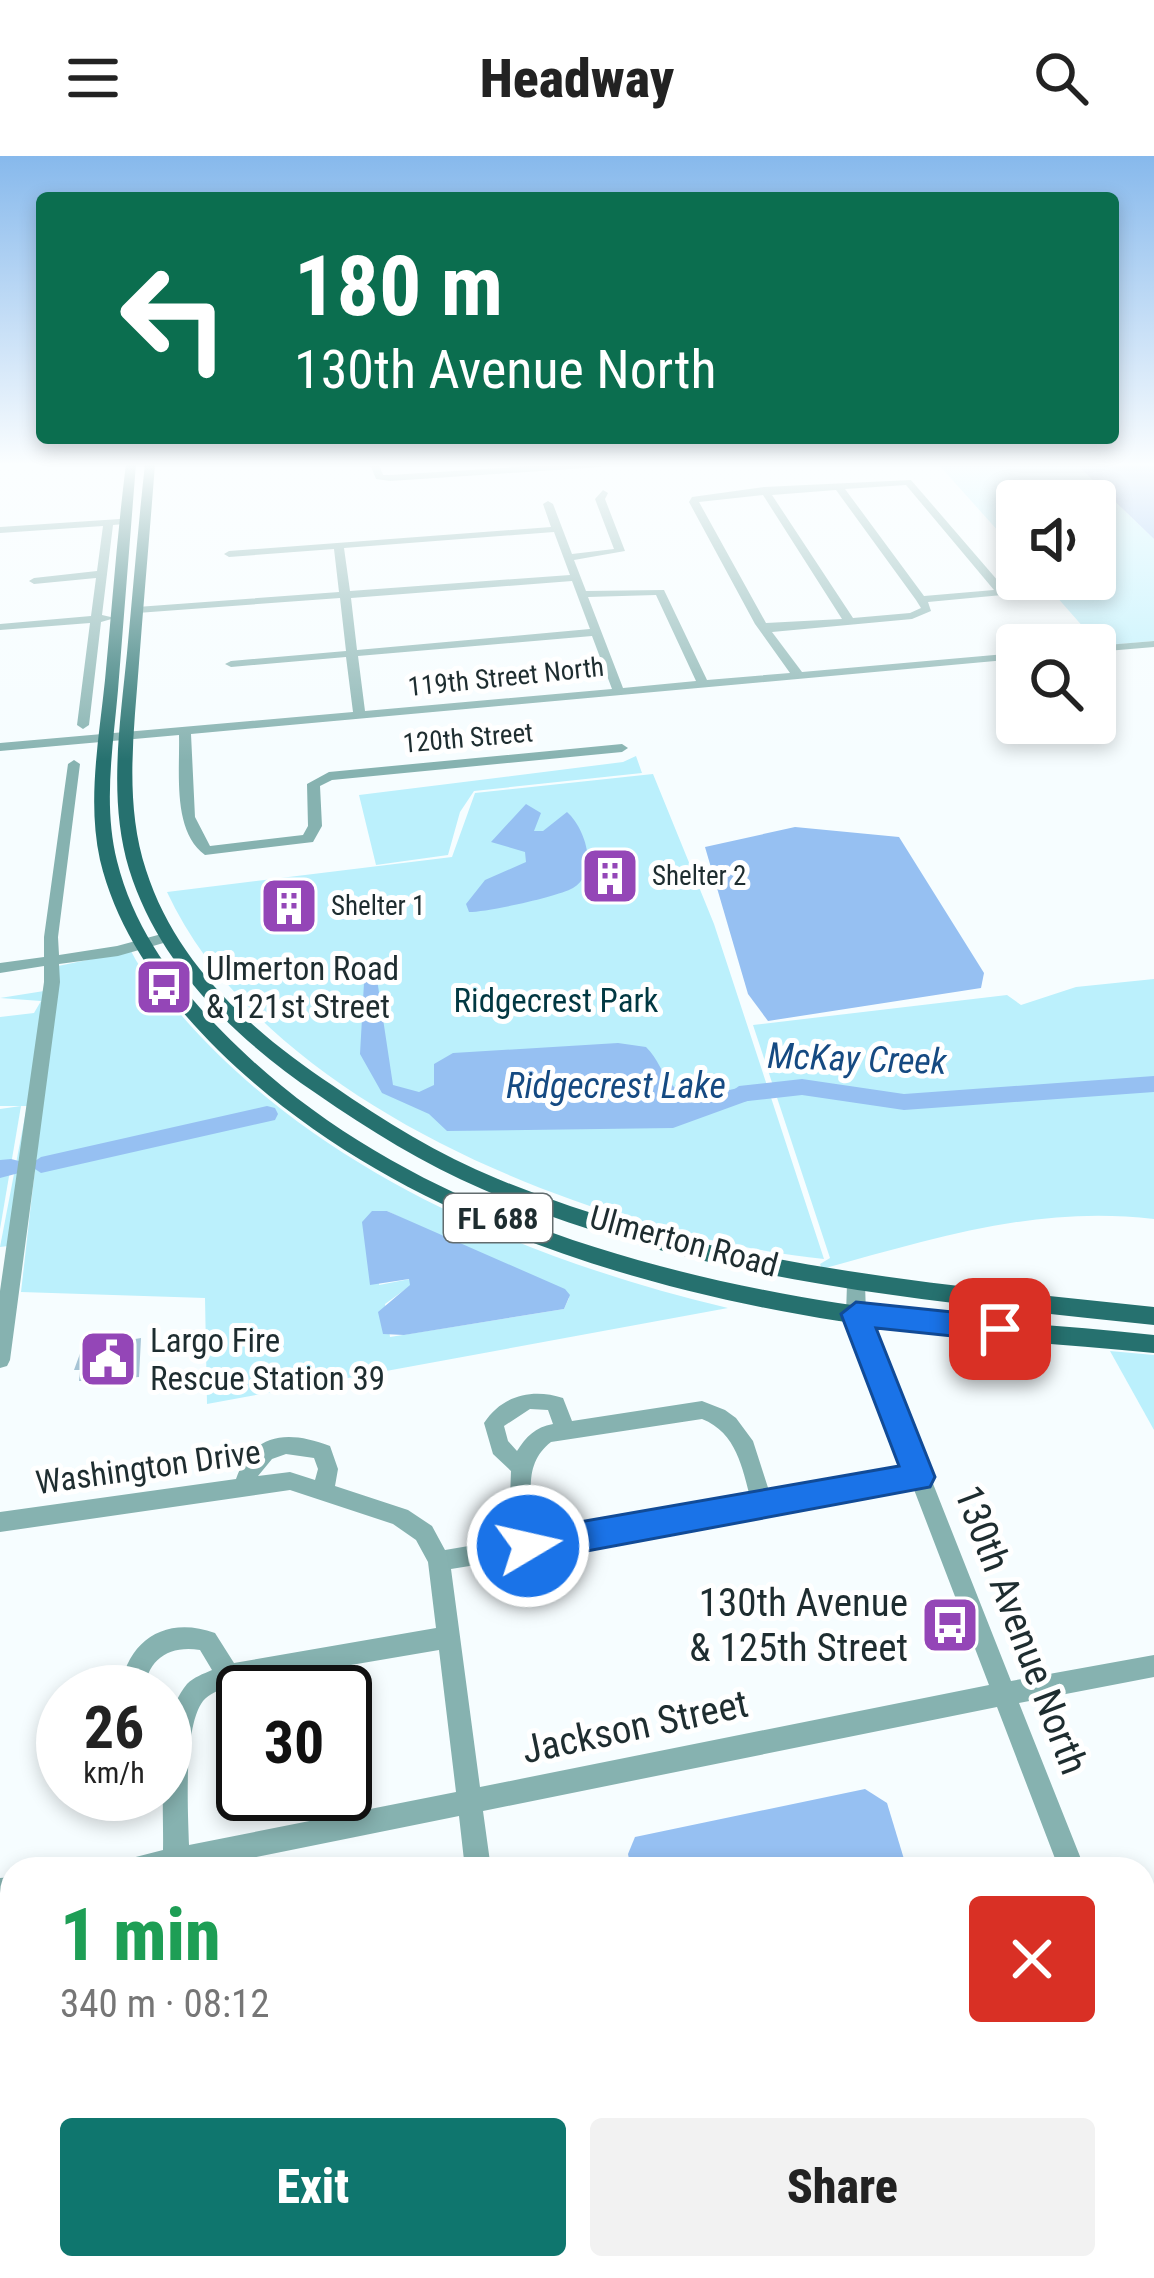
<!DOCTYPE html>
<meta charset="utf-8">
<style>
body{margin:0;font-family:"Roboto Condensed",sans-serif;background:#f2f2f2;color:#222;height:100vh;display:flex;flex-direction:column;font-size:45px;white-space:nowrap}
*{box-sizing:border-box;margin:0}
p{font-size:39px;color:#767676}
.icon{flex:none;width:66px;height:66px;fill:none;stroke:currentColor;stroke-width:2;stroke-linecap:round;stroke-linejoin:round}
.map{position:relative;flex:1;overflow:hidden}
.sheet{position:absolute;left:0px;top:1701px;width:1155px;height:423px;display:flex;flex-direction:column;background:#fff;border-radius:36px 36px 0 0;box-shadow:0 6px 18px #0003}
.sheet>*{flex:none}
.top-card{position:absolute;left:36px;top:36px;width:1083px;height:252px;border-radius:12px;box-shadow:0 6px 18px #0003;background:#0b6e4f;color:#fff;overflow:hidden}
.tools{position:absolute;left:996px;top:324px;display:grid;gap:24px}
.tools a{display:grid;place-items:center;width:120px;height:120px;border-radius:12px;background:#fff;box-shadow:0 6px 18px #0003;font-size:60px}
.speed{position:absolute;left:36px;top:1509px;display:flex;gap:24px;font-size:60px;font-weight:700;text-align:center}
.speed>*{display:grid;place-content:center;width:156px;height:156px;border-radius:50%;background:#fff;box-shadow:0 6px 18px #0003;line-height:1}
.speed small{font-size:30px;font-weight:400}
.speed .limit{border:6px solid #111;border-radius:18px;background:#fff;color:#111}
.pin{position:absolute;display:grid;place-items:center;width:102px;height:102px;color:#fff;margin:-51px;border-radius:24px;box-shadow:0 6px 18px #0006}
.me{position:absolute;width:132px;margin:-66px;rotate:81deg;stroke-linejoin:round;filter:drop-shadow(0 0 9px #0008)}
.turn{display:flex;align-items:center;gap:42px;height:252px;padding:0 60px;font-size:54px}
.turn .icon{width:156px;height:156px;stroke-width:2.5}
.turn b{display:block;font-size:84px;line-height:102px}
.round{display:grid;place-items:center;flex:none;width:126px;height:126px;border-radius:12px;background:#f2f2f2}
.summary{display:flex;align-items:center;justify-content:space-between;height:204px;padding:0 60px}
h1{font-size:72px;font-weight:800;line-height:90px;color:#1e9e55}
.action{display:flex;gap:24px;margin-top:auto;padding:24px 60px}
.action a{flex:1;height:138px;border-radius:12px;background:#0f766e;color:#fff;font-size:48px;font-weight:800;line-height:138px;text-align:center}
.action a+a{background:#f2f2f2;color:#222}
header{display:flex;justify-content:space-between;align-items:center;height:156px;padding:0 60px;background:#fff;font-size:54px;font-weight:800}
.map>svg:first-child{display:block}
</style>
<header><svg class="icon" aria-label="menu" viewBox="0 0 24 24"><path d="M4 6h16M4 12h16M4 18h16"/></svg>Headway<svg class="icon" aria-label="search" viewBox="0 0 24 24"><circle cx="10" cy="10" r="6"/><path d="M15 15l6 6"/></svg></header>
<div class="map">
<svg width="1154" height="2122" viewBox="0 0 1154 2122">
<rect width="100%" height="100%" fill="#f6fdff"/>
<g fill="#bbf0fc" fill-rule="evenodd">
<polygon points="938,308 1076,308 1154,383 1154,485 1109,489 1102,481 1092,481 1041,423 1095,423 1095,345 1017,345 1017,396"/>
<polygon points="636,600 642,617 474,635 460,656 448,699 376,709 359,639 623,606"/>
<path d="M653 618 714 768 824 1103C600 1079 267 952 167 736L452 701 475 637Z"/>
<path d="M131 795C142 819 165 840 182 860 318 1016 529 1105 728 1152L207 1248 205 1142 21 1136 58 810ZM387 1055 569 1142 564 1153 390 1181 385 1148 410 1130V1123L379 1129Z"/>
<path d="M1154 823V1063C1037 1049 936 1082 822 1113L820 1108 830 1102 753 869 1007 839 1021 849 1076 831Z"/>
<polygon points="44,835 8,1090 0,1091 27,950 0,950 0,861 34,857 41,845 0,842"/>
<polygon points="21,950 0,1073 0,953"/>
<polygon points="1110,1195 1154,1199 1154,1274"/>
</g>
<g fill="#96c0f2">
<polygon points="1076,308 1154,308 1154,383"/>
<path d="M526 648 541 657 534 675H543L567 656C585 672 600 716 573 732 557 741 487 756 469 756L466 748 485 724 526 706 525 696 491 686Z"/>
<polygon points="795,671 899,681 984,817 981,832 768,865 748,838 705,691"/>
<path d="M365 809H373L377 823 393 929 419 936 434 929V908L453 897 618 887 646 891C658 902 662 919 673 930 696 952 741 924 768 931L761 940 673 972 447 975 429 958 382 937 360 898Z"/>
<polygon points="372,1055 387,1055 565,1133 570,1139 564,1153 404,1179 383,1178 378,1156 410,1129 409,1123 370,1129 362,1066"/>
<polygon points="865,1633 887,1647 907,1713 631,1713 628,1698 635,1681"/>
</g>
<g fill="none" stroke-linecap="round" stroke-linejoin="round">
<g fill="#96c0f2" fill-rule="evenodd">
<polygon points="1154,920 1154,936 904,954 802,939 739,946 728,938 739,930 802,923 904,938"/>
<polygon points="267,950 275,952 278,958 275,964 41,1017 29,1009 41,1001"/>
<polygon points="11,1003 19,1005 23,1011 19,1017 0,1022 0,1004"/>
</g>
</g>
<polygon fill="#a6c4d5" points="141,1182 139,1221 79,1225 80,1214 74,1214 82,1192"/>
<g fill="none" stroke-linecap="round" stroke-linejoin="round">
<g fill="#86b2b0" fill-rule="evenodd">
<polygon points="370,308 379,308 383,319 390,319 564,308 606,308 601,311 390,325 376,323"/>
<path d="M911 324 1005 433 1039 430 1044 433 1043 435 928 446 931 455 912 463 772 476 802 516 1017 497V503L191 578 195 661 210 690 303 679 308 670 307 628 329 616 622 588 628 592 622 596 332 624 320 630 322 670 313 686 205 699C172 675 180 616 179 579L0 595V587L353 556 346 501 231 511 225 508 231 505 346 495 340 442 137 457 132 454 137 451 339 436 334 393 229 401 224 398 229 395 551 371 543 348 548 345 553 348 572 398 614 393 595 343 603 334 608 337 605 343 625 395 574 404 586 435 664 434 707 524 790 517 755 468 689 346 692 341 764 331ZM906 329 994 434 924 440 845 333ZM836 334 916 444 921 452 910 457 853 462 772 339ZM763 339 842 463 766 467 699 346ZM554 376 570 419 350 435 344 392ZM572 425 590 473 357 494 351 442ZM656 439 696 525 623 532 588 441ZM592 480 612 533 365 555 358 500Z"/>
<polygon points="120,363 125,366 124,368 113,369 102,459 115,462 101,466 89,569 83,573 77,569 90,467 0,474 0,468 91,460 96,422 34,428 29,425 34,422 97,415 103,370 0,377 0,371"/>
<polygon points="1154,485 1154,491 1095,496 1095,490"/>
<polygon points="74,604 80,608 58,781 59,799 117,790 169,776 176,781 174,784 118,800 59,808 60,826 10,1204 7,1210 0,1212 0,1135 44,826 44,810 0,817 0,807 44,801 44,781 68,608"/>
<path d="M856 1121 863 1123 865 1128 866 1158 1011 1525 1154 1499V1521L1019 1547 1085 1713H1059L997 1551 483 1655 491 1713H465L459 1660 197 1713H120L124 1704 163 1694C164 1650 156 1564 187 1528 194 1521 203 1518 212 1514L200 1494C168 1489 147 1504 144 1536H120C126 1484 166 1459 215 1477L234 1507 436 1472 428 1406 416 1384 393 1368 290 1334 0 1376V1356L236 1323C253 1276 288 1274 330 1290L338 1313 335 1330 408 1354 432 1370 445 1394 516 1382 510 1343 511 1315 493 1298 484 1267C502 1239 533 1232 563 1242L572 1265 702 1245 725 1254 736 1262 753 1285 771 1341 906 1314 846 1158 847 1128 849 1123ZM530 1253 548 1254 553 1268C535 1271 526 1281 517 1295L508 1285 504 1270ZM702 1263C737 1277 742 1312 751 1344L537 1379C532 1346 521 1309 551 1286ZM286 1298 314 1302 318 1313 315 1324 290 1316 258 1320 272 1303ZM913 1331 989 1529 480 1631 451 1413 764 1362ZM439 1494 456 1636 189 1689C188 1656 183 1571 203 1545 209 1538 219 1534 228 1530Z"/>
<polygon points="12,1721 12,1747 0,1748 0,1722"/>
<polygon points="1154,1797 1154,1823 1143,1825 1143,1799"/>
<polygon points="1143,1880 1154,1887 1154,1937 1143,1930"/>
<polygon points="12,2063 12,2093 0,2096 0,2066"/>
<polygon points="509,2112 539,2112 540,2122 510,2122"/>
</g>
<g fill="#26716f" fill-rule="evenodd">
<path d="M126 308H136C130 383 124 459 118 534 113 591 103 649 117 705 136 781 184 839 239 892 396 1044 627 1114 838 1147 943 1163 1049 1168 1154 1179V1197C1049 1187 943 1181 839 1165 617 1130 381 1054 218 894 165 841 118 779 100 704 87 645 99 583 105 524 112 452 117 379 126 308Z"/>
<path d="M145 308H155C150 374 144 441 139 507 134 576 124 647 146 714 176 808 252 876 332 929 384 965 439 999 498 1023 706 1109 932 1128 1154 1151V1169C926 1145 694 1125 482 1033 424 1008 369 974 317 938 236 883 159 810 129 713 108 643 120 569 127 497 133 434 138 371 145 308Z"/>
</g>
</g>
<linearGradient id="sky" x2="0" y2="1"><stop stop-color="#87b9ec"/><stop offset="0.51" stop-color="#fbfeff"/><stop offset="1" stop-color="#fbfeff" stop-opacity="0"/></linearGradient>
<rect width="1154" height="605" fill="url(#sky)"/>
<polygon fill="#1a73e8" stroke="#114b97" stroke-width="3" points="856,1146 1000,1161 1015,1173 1000,1185 876,1172 935,1321 930,1331 528,1406 516,1401 511,1390 516,1380 528,1375 899,1310 841,1158"/>
<defs>
<symbol id="building-square" viewBox="-11 -11 22 22"><rect x="-9" y="-9" width="18" height="18" rx="4" fill="#9446b7" stroke="#fff"/><path d="M-4-6H4V6H1V3H-1V6H-4ZM-2.5-4.3h1.7v1.8h-1.7ZM.8-4.3h1.7v1.8H.8ZM-2.5-1h1.7V.8h-1.7ZM.8-1h1.7V.8H.8Z" fill="#fff"/></symbol>
<symbol id="bus-square" viewBox="-11 -11 22 22"><rect x="-9" y="-9" width="18" height="18" rx="4" fill="#9446b7" stroke="#fff"/><path d="M-5-6H5V4H4V6H2V4H-2V6H-4V4H-5ZM-3.5-4V0h7V-4ZM-3.5 1.2v1.5H-2V1.2ZM2 1.2v1.5H3.5V1.2Z" fill="#fff"/></symbol>
<symbol id="civic-square" viewBox="-11 -11 22 22"><rect x="-9" y="-9" width="18" height="18" rx="4" fill="#9446b7" stroke="#fff"/><path d="M-.6-6.5H3V-4.5H.6V-3L4-1V1h2V6H-6V1h2V-1L-.6-3ZM-1.2 2.5V6h2.4V2.5Z" fill="#fff"/></symbol>
</defs>
<g fill-rule="evenodd">
<use href="#building-square" x="577" y="687" width="66" height="66"/>
<use href="#building-square" x="256" y="717" width="66" height="66"/>
<use href="#bus-square" x="131" y="798" width="66" height="66"/>
<use href="#civic-square" x="75" y="1170" width="66" height="66"/>
<use href="#bus-square" x="917" y="1436" width="66" height="66"/>
</g>
<g text-anchor="middle" dominant-baseline="central" stroke-width="10" stroke-linejoin="round" paint-order="stroke">
<g font-size="27" fill="#1e2d30" stroke="#fff">
<text transform="translate(506 521) rotate(-6)">119th Street North</text>
<text transform="translate(468 582) rotate(-5)">120th Street</text>
</g>
<g font-size="27" fill="#1e2d30" stroke="#fff" text-anchor="start">
<text x="652" y="720">Shelter 2</text>
<text x="331" y="750">Shelter 1</text>
</g>
<rect fill="#fff" stroke="#626c6e" stroke-width="3" x="444" y="1038" width="108" height="48" rx="9"/>
<g font-size="30" font-weight="bold" fill="#1e2d30">
<text x="498" y="1062">FL 688</text>
</g>
<g font-size="33" fill="#1e2d30" stroke="#fff" text-anchor="start">
<text x="206" y="812">Ulmerton Road<tspan x="206" dy="38">&amp; 121st Street</tspan></text>
<text x="150" y="1184">Largo Fire<tspan x="150" dy="38">Rescue Station 39</tspan></text>
</g>
<g font-size="33" fill="#013842" stroke="#fff">
<text x="556" y="844">Ridgecrest Park</text>
</g>
<g font-size="33" fill="#1e2d30" stroke="#fff">
<text transform="translate(684 1085) rotate(15)">Ulmerton Road</text>
<text transform="translate(148 1311) rotate(-8)">Washington Drive</text>
</g>
<g font-size="36" font-style="italic" fill="#154a82" stroke="#fff">
<text transform="translate(857 903) rotate(2)">McKay Creek</text>
<text x="616" y="930">Ridgecrest Lake</text>
</g>
<g font-size="39" fill="#1e2d30" stroke="#fff" text-anchor="end">
<text x="908" y="1447">130th Avenue<tspan x="908" dy="45">&amp; 125th Street</tspan></text>
</g>
<g font-size="39" fill="#1e2d30" stroke="#fff">
<text transform="translate(1021 1474) rotate(69)">130th Avenue North</text>
<text transform="translate(635 1571) rotate(-12)">Jackson Street</text>
</g>
</g>
</svg>
<div class="tools">
<a><svg class="icon" aria-label="sound" viewBox="0 0 24 24"><path d="M4 9h4l5-4v14l-5-4H4zM17 9q2 3 0 6"/></svg></a>
<a><svg class="icon" aria-label="search" viewBox="0 0 24 24"><circle cx="10" cy="10" r="6"/><path d="M15 15l6 6"/></svg></a>
</div>
<div class="speed"><div>26<small>km/h</small></div><div class="limit">30</div></div>
<div class="pin" style="left:1000px;top:1173px;background:#d93025"><svg class="icon" aria-label="arrive" viewBox="0 0 24 24"><path d="M6 21V4h12l-3 4 3 4H6"/></svg></div>
<svg class="me" style="left:528px;top:1390px" viewBox="-20 -20 40 40"><circle r="17" fill="#1a73e8" stroke="#fff" stroke-width="3"/><path d="M0-11L8 9 0 5-8 9z" fill="#fff"/></svg>
<div class="top-card">
<div class="turn"><svg class="icon" aria-label="left" viewBox="0 0 24 24"><path d="M17 20v-9H6M10 6l-5 5 5 5"/></svg><div><b>180 m</b>130th Avenue North</div></div>
</div>
<section class="sheet">
<div class="summary"><div><h1>1 min</h1><p>340 m · 08:12</p></div><a class="round" style="background:#d93025;color:#fff"><svg class="icon" aria-label="close" viewBox="0 0 24 24"><path d="M6 6l12 12M18 6L6 18"/></svg></a></div>
<div class="action"><a>Exit</a><a>Share</a></div>
</section>
</div>
